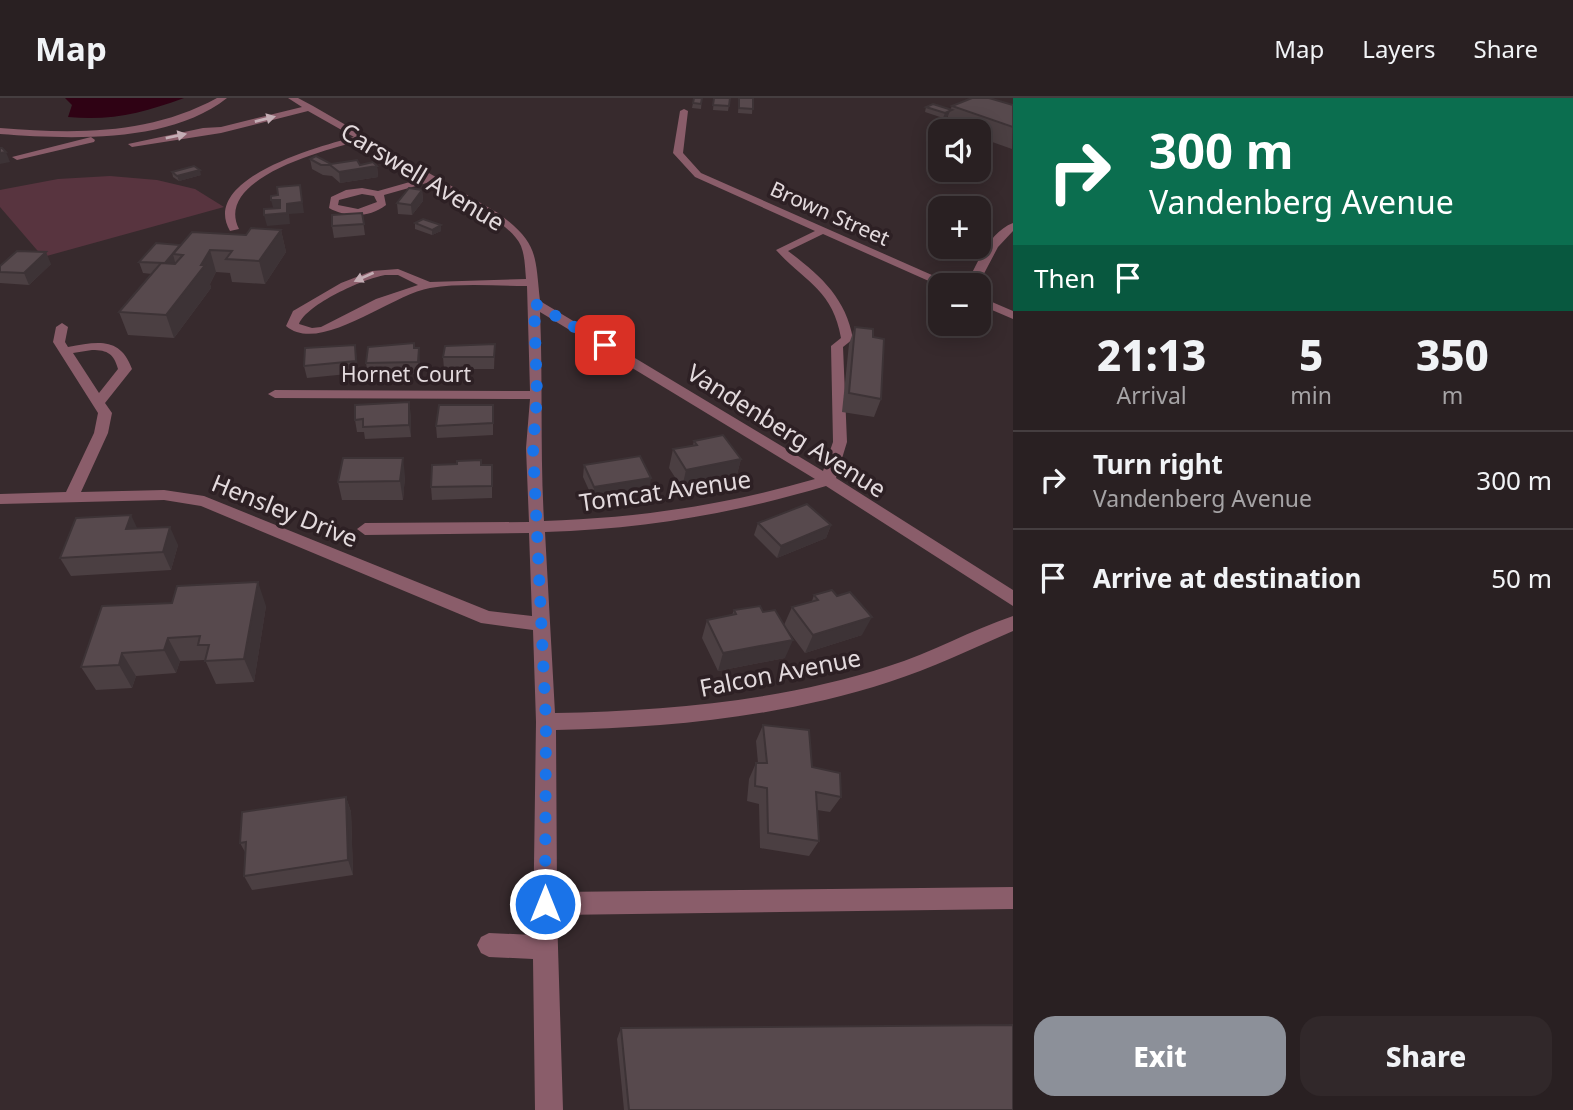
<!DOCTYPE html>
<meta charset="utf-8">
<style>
body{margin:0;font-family:"Noto Sans",sans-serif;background:#31282a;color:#f1f3f6;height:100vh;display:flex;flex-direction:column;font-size:26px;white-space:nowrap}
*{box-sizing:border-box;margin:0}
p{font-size:23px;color:#a5a3a5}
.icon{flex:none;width:38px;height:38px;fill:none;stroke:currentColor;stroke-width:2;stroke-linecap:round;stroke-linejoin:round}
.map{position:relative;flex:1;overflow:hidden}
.sheet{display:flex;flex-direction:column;background:#292022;width:560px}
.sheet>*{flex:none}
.guide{background:#0b6e4f;color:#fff;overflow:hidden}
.controls{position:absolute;left:928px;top:21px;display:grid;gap:14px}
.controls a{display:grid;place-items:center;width:63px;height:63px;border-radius:14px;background:#292022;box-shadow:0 4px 18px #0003,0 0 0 2px #453e40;font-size:35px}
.pin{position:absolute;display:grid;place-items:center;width:60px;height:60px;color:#fff;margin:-30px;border-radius:14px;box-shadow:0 4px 10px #0006}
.me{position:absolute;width:77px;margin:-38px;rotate:0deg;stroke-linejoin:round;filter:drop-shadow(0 0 5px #0008)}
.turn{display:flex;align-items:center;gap:24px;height:147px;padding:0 21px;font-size:32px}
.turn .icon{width:91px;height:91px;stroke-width:2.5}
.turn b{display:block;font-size:49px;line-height:60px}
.then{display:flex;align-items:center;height:66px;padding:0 21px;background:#0003;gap:14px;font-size:26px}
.eta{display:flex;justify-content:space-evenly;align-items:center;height:119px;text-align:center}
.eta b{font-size:42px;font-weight:800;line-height:49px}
.cta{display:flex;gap:14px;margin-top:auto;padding:14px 21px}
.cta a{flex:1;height:80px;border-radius:21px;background:#8c9099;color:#fff;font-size:28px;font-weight:800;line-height:80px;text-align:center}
.cta a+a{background:#31282a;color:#f1f3f6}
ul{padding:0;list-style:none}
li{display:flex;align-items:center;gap:21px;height:98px;padding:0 21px;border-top:2px solid #453e40}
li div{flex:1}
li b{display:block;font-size:26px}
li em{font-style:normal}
header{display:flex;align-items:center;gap:42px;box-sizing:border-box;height:98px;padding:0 35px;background:#292022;border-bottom:2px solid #453e40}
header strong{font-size:33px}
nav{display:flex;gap:38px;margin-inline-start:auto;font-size:24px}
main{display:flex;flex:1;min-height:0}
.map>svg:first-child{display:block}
</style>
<header>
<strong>Map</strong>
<nav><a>Map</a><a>Layers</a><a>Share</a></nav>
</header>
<main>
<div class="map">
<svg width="1013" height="1012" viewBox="0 0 1013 1012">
<rect width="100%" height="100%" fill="#372a2d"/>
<polygon fill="#58343f" points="110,78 157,82 195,91 224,109 43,159 0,109 0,92 5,91 58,81"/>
<path fill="#2f0214" d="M65 0H184C143 15 112 23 68 19L72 7Z"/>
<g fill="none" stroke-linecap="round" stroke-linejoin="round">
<g fill="#8a5d6a" fill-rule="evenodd">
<path d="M217 0H227C169 46 69 41 0 36V30C76 36 149 37 217 0Z"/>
<path d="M288 0H298L313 8 498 115C538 145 535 155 540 203L823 373 833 344 831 248 841 240C833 192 805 184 776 152L815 133 695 79 673 55 680 13 684 11 688 13 683 55 701 75 950 185 952 187 940 188 823 136 788 153C820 177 846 200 853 241L843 249 847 344 836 380 1013 492V508L826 388C731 416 644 431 545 434L555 615C668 613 781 603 889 568 931 555 971 532 1013 518V533C972 551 932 570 889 584 781 619 668 630 556 632L557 794 1013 789V811L557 817 563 1012H535L533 861 489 859 481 855 477 847 481 839 489 835 533 837 536 624 533 532 481 525 201 408 164 402 0 406V396L66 394 94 335 98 315 53 244 56 229 62 225 68 229 65 244 68 249C97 244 120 238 132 271L105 305 112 315 108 335 81 394 164 392 204 398 489 513 532 518 529 435 365 437 357 431 365 425 529 424 526 350 530 301 275 300 268 296 275 292 530 293 527 188C495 188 461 185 430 190 390 197 320 257 286 228L293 213 341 185 372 173 398 171 430 184 526 181C525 170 525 158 521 148 510 123 454 98 430 84L384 97 386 107C369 120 347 120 329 110L331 99 346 92 362 90 378 93 424 80 360 43C328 51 213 80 239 131L230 133C199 80 321 48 354 39L308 13 221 35 132 49 128 46 203 30 221 29 302 9ZM362 96 374 98 377 104 358 111 338 107 339 102ZM385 177H398L418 187 376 201 321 229 312 230 299 226C307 206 363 181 385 177ZM540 214 815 381C726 407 637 420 544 423 540 353 543 284 540 214ZM92 252C108 252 114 256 118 271L99 295 73 255Z"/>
<polygon points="91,39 95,42 94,44 17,62 12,59"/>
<path d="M1013 125V133L998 149 978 187H966C977 166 989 134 1013 125Z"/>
<polygon points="978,198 1013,213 1013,221 978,206"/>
</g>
</g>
<g fill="#4b3f42">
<polygon points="694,0 702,0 701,11 692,10"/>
<polygon points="714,0 730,0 728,13 713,12"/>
<polygon points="739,0 753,0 752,16 738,15"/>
<polygon points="1013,7 1012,51 978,39 978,33 963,33 945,27 948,18 943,20 925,14 926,9 950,12 952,8"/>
<polygon points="310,61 331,66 360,67 377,68 378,79 340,85 332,78 323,77 312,71"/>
<polygon points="172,74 201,77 179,83 173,79"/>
<polygon points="422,92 423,103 412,117 398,116 397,105"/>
<polygon points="362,115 365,137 334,140 332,128"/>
<polygon points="415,125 441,127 441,133 432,137 415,131"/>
<polygon points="281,132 286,154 265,186 232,184 230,175 216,174 210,186 211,190 174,240 128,237 119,214 152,176 143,175 139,164 180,147"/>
<polygon points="51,166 29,187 0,185 0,168"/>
<polygon points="855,229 873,239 881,301 874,319 842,314 849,246"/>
<polygon points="495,246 494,271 444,271 443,259"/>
<polygon points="355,247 358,275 307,280 304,268"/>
<polygon points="420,262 419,276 368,277 366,265"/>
<polygon points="411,317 411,339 365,341 364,334 357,334 355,322"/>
<polygon points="493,319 493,337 437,340 436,328"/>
<polygon points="694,343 741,361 736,380 682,390 669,370 673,351 693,347"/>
<polygon points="457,366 492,367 492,400 432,402 431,389"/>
<polygon points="584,367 649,392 593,401 583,379"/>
<polygon points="405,378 403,402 342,402 338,384"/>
<polygon points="758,425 831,427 826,440 777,460 754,437"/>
<polygon points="137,431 178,447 171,472 71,478 60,460"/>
<polygon points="814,497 862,537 805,555 784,527 792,509 812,503"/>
<polygon points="102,508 266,508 254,584 216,586 205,562 180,563 176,575 136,578 132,590 96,592 81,569"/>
<polygon points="734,512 785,560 718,573 702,540 707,522 732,517"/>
<polygon points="763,627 812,669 841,699 830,714 817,712 819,743 809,758 760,750 759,706 747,703 749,681 756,665 758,665 756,643"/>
<polygon points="346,699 351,714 353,777 252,792 244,778 245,754 240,745"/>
<polygon points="621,930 1013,1012 624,1012 617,941"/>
</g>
<g fill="#3d3336">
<polygon points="950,13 948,18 943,20 945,15"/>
<polygon points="6,54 10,64 0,66 0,55"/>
<polygon points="377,68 378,79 340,85 339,74"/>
<polygon points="200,72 201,77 179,83 177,78"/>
<polygon points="300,87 304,115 289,116 290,126 267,128 264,117 287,115 287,106"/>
<polygon points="422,92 423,103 412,117 411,107"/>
<polygon points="271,102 280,102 282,112 274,113"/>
<polygon points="441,127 441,133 432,137 432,132"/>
<polygon points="281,132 286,154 265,186 259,163"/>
<polygon points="210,152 216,174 210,186 211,190 174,240 166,217 201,167"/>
<polygon points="46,154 51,166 29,187 24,175"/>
<polygon points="173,156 176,168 164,166"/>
<polygon points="355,247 357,259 358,275 356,263"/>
<polygon points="419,250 420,262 419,276 418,264"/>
<polygon points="409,304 411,317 411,339 409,327"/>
<polygon points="403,360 405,378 403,402 400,383"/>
<polygon points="741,361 736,380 682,390 686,372"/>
<polygon points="651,380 649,392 593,401 594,389"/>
<polygon points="131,417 140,436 126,431"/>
<polygon points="831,427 826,440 777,460 781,448"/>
<polygon points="170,429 178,447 171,472 163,454"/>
<polygon points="258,484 266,508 254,584 244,561"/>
<polygon points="872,519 862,537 805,555 813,537"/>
<polygon points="168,540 180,563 176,575 164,552"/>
<polygon points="793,542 785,560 718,573 723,555"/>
<polygon points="122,555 136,578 132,590 119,567"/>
<polygon points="346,699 351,714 353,777 348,762"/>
</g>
<g fill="#57494d" stroke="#3d3336" stroke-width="2">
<polygon points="694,0 702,0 701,6 693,5"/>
<polygon points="714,0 730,0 729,8 713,7"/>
<polygon points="739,0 753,0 753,11 739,10"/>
<polygon points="972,0 989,0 1013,7 1013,29 952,8"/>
<polygon points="933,6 952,12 945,15 926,9"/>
<polygon points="0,50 2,50 6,54 0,55"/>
<polygon points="316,58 331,66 357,62 360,67 373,64 377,68 339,74 330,67 321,67 310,61"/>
<polygon points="194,68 200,72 177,78 172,74"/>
<polygon points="300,87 302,104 287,106 287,115 264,117 264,111 280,110 280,102 271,102 271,98 278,97 277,89"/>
<polygon points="409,90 422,92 411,107 397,105"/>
<polygon points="362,115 364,126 332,128 332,117"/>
<polygon points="423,121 441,127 432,132 415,125"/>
<polygon points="251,130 281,132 259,163 226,161 232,153 210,152 201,167 205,167 166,217 119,214 161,165 175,166 183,157 173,156 192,134 246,137"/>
<polygon points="156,145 180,147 165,165 139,164"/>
<polygon points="17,153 46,154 24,175 0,174 0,168"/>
<polygon points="855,229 873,231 873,239 884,241 881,301 849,295"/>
<polygon points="414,245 414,250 419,250 418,264 366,265 368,249"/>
<polygon points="495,246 494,259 443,259 445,248"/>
<polygon points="355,247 356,263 304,268 305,250"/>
<polygon points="409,304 409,327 363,329 363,321 355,322 355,307"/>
<polygon points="439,307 493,307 493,325 436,328"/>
<polygon points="723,337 741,361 686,372 673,351 697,347 694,343"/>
<polygon points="640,358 651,380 594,389 584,367"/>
<polygon points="343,360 403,360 400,383 338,384"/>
<polygon points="481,362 481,367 492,367 492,388 431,389 432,367 457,366 457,363"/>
<polygon points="807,406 831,427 781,448 758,425"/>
<polygon points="131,417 126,431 170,429 163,454 60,460 76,420"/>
<polygon points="258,484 244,561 205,563 209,547 198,547 200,538 168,540 164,552 122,555 119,567 81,569 102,508 172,505 177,488"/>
<polygon points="832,492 837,498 850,494 872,519 813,537 792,509 818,502 814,497"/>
<polygon points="760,508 763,514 775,512 793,542 723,555 707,522 736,516 734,512"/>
<polygon points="763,627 809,632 812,669 840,675 841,699 816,694 819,743 768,735 767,690 755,688 756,665 767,665"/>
<polygon points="346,699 348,762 244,778 246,744 240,745 242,714"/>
<polygon points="1013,927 1013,1012 629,1012 621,930"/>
</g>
<defs><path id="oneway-solid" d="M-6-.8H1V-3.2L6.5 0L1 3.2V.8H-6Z" transform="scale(1.75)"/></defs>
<g fill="#c4aeb5">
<use href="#oneway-solid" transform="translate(265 21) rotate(-14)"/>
<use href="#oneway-solid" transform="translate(176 38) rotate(-12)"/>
<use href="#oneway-solid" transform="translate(364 179) rotate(156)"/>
</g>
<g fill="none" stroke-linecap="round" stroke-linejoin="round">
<polyline stroke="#1a73e8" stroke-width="12" stroke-dasharray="0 21.6" points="545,806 546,624 533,350 537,297 534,205 605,247"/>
</g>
<g text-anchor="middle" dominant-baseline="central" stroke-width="7" stroke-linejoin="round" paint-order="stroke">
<g font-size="21" fill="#e3dadd" stroke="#2d2024">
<text transform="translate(830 115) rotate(24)">Brown Street</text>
<text x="406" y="276">Hornet Court</text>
</g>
<g font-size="24" fill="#e3dadd" stroke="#2d2024">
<text transform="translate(423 78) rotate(31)">Carswell Avenue</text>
<text transform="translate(787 332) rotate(32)">Vandenberg Avenue</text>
<text transform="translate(665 392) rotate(-8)">Tomcat Avenue</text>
<text transform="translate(285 412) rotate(22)">Hensley Drive</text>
<text transform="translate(780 574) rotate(-11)">Falcon Avenue</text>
</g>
</g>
</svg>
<div class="controls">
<a><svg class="icon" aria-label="sound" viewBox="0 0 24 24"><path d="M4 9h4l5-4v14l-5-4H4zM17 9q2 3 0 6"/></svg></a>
<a>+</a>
<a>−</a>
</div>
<div class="pin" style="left:605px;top:247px;background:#d93025"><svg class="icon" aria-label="arrive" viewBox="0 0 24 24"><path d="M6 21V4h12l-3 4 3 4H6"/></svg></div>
<svg class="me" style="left:545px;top:806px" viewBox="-20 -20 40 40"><circle r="17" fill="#1a73e8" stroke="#fff" stroke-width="3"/><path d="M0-11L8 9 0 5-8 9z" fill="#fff"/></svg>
</div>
<section class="sheet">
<div class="guide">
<div class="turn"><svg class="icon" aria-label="right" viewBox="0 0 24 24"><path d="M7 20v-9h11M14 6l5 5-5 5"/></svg><div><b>300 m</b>Vandenberg Avenue</div></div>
<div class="then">Then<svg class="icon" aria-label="arrive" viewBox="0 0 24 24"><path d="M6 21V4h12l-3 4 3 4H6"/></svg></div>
</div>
<div class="eta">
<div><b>21:13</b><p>Arrival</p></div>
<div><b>5</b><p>min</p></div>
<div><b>350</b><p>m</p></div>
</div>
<ul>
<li><svg class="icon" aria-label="right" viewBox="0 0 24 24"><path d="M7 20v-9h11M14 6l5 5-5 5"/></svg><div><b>Turn right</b><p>Vandenberg Avenue</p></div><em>300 m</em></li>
<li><svg class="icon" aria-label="arrive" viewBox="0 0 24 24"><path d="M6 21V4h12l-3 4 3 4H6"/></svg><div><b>Arrive at destination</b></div><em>50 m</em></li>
</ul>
<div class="cta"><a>Exit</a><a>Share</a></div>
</section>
</main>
